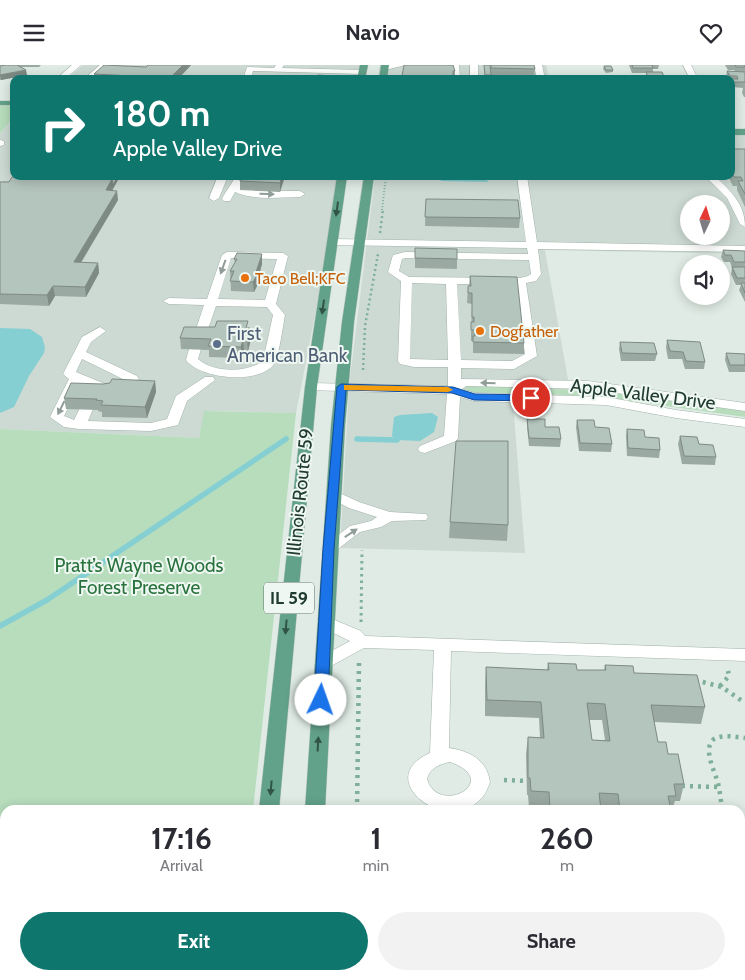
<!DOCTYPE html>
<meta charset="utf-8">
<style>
body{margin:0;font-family:Cabin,sans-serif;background:#f2f2f3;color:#2b2b33;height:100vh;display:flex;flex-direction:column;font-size:19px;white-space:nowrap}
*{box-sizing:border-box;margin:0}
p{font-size:16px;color:#7c7c81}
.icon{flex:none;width:28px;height:28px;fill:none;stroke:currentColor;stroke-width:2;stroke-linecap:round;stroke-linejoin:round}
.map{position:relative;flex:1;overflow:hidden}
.details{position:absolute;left:0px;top:740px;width:745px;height:175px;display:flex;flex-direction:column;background:#fff;border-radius:15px 15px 0 0;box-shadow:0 2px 12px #0003}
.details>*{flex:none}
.top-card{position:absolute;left:10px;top:10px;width:725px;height:105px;border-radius:10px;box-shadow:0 2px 12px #0003;background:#0f766e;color:#fff;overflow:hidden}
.needle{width:32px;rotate:4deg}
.fabs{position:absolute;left:680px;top:130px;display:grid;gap:10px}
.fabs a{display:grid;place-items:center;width:50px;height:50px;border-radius:50%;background:#fff;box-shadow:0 2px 12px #0003;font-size:25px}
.pin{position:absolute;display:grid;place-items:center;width:42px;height:42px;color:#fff;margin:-21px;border:2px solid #fff;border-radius:50%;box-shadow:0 1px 5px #0007}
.me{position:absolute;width:55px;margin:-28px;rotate:3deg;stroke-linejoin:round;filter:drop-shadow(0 0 4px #0008)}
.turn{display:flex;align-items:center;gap:18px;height:105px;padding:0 20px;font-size:22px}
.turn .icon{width:65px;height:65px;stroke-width:2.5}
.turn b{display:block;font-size:35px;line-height:42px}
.eta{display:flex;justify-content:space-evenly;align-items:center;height:85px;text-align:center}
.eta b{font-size:30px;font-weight:700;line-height:35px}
.button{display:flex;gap:10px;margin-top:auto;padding:10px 20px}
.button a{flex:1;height:58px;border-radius:30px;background:#0f766e;color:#fff;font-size:20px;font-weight:700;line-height:58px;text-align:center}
.button a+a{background:#f2f2f3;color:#2b2b33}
header{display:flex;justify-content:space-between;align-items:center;height:65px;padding:0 20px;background:#fff;font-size:22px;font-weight:700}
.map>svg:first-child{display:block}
</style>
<header><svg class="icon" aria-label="menu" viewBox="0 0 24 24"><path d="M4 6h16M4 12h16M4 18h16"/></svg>Navio<svg class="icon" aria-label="heart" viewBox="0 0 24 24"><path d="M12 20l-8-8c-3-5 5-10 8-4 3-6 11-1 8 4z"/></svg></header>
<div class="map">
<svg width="745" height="915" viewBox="0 0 745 915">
<rect width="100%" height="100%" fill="#dfebe4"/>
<g fill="#cddad3" fill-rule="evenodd">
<polygon points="83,0 364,0 362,14 67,14"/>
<polygon points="389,0 546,0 549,14 387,14"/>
<polygon points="14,52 14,111 342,111 296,348 205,346 199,373 0,364 0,68"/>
<path d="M731 69H745V189L545 185 570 326 512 325 525 488 340 483 349 321 375 111H731ZM689 139H721V171H689Z"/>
</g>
<g fill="#b7ddbd">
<polygon points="0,36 14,36 14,52 0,68"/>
<polygon points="469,321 607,326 745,346 745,352 595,331 468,327 464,324"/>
<polygon points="204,346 296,348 253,745 5,745 5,910 235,910 234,915 0,915 0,364 199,373"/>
</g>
<g fill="#85cfd2">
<polygon points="438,111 481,111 489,117 441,116"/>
<polygon points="0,263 30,264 42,272 45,282 44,288 29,311 14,342 0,348"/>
<polygon points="432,348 438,352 434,367 420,376 397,375 392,371 394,352 400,350"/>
</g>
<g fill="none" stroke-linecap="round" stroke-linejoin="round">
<g stroke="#85cfd2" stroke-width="5.5">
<polyline points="357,374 397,375"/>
<polyline points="0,561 47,535 286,374"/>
</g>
<defs>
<g id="minor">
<polygon points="72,0 81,0 65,14 56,14"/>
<polygon points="100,0 108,0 93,14 84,14"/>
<polygon points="276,0 284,0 282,3 363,5 367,7 363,9 253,6 251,14 243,14 247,2 274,3"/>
<polygon points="389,0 406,0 385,5 381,3"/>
<polygon points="451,0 459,0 460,14 452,14"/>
<rect x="470" y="0" width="8" height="14"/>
<polygon points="534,0 542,0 545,14 537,14"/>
<polygon points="683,0 691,0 698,14 690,14"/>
<polygon points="0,75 4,76 4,80 0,81"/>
<polygon points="218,111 228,111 219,133 214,136 209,133"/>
<path d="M235 111H245L240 122 257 126H300L305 129 300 132C279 132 255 136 235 127L230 136H224L222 134C226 125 232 120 235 111Z"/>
<path d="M517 111H527L537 177 745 181V187L538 184 541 209 536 216 526 218 537 291 514 304 461 303V314L588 316 745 338V346L588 324 466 321 462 324 475 328 606 332 676 345 745 354V362L676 353 606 340 474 336 460 332 458 373 456 376 425 388 420 387 418 384 420 381 444 371 447 329 306 325 305 322 311 318 448 321V302H414L400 299 398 296 401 216 388 207 393 190 405 187 528 189 527 183 333 180 328 177 333 174 526 177ZM405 193 529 195 531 209 528 211 520 213 409 212 399 206 402 194ZM412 218 446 219 448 295 410 294ZM457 219H515L525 289 512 296 461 295Z"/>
<path d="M705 111H715C731 127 745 138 745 162L740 159 727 133Z"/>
<path d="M227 187 283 188 288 191 276 239 285 250C283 260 279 292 274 299 259 320 200 314 186 295L189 284 195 280 199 281 201 284 198 294C213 308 247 308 263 296L273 250 267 242 216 241 205 273 199 277 193 273 204 240 169 239 163 236 169 233 207 234 222 190ZM231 193 277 194 265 235 218 234Z"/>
<polygon points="100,262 106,266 91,277 86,287 137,311 139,314 133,318 129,317 82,294 76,307 110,321 111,324 107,333 102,334 96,330 98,326 80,318 64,351 74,355 81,341 86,340 93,344 88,356 151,358 167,354 176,331 205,312 213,312 215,315 187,336 178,360 151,366 79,364 64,362 50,352 69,314 63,309 82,272"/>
<polygon points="333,425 359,437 390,447 426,449 428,452 426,455 392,456 381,462 360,467 334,487 324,487 321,484 324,481 350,461 371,456 377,452 349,443 328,432 326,429 328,426"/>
<path d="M325 551 361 566 365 571 745 584V596L451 586 449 683C470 686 487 695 490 717 488 723 485 730 481 734 444 771 372 713 430 688L434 585 364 583 329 602 323 604 317 602 314 598 317 594 350 576 319 561 317 557 319 553ZM450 697C504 716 438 752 427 714 429 704 439 699 450 697Z"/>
</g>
<g id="major">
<polygon points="360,0 368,0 365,14 357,14"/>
<polygon points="381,0 389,0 387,14 379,14"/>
<rect x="0" y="36" width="14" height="4"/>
<rect x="731" y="64" width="14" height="6"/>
<polygon points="337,111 347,111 317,322 279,745 259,745 305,322"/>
<polygon points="364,111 374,111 354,257 345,361 325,745 305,745 331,361 342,257"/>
<rect x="242" y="910" width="22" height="5"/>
<rect x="294" y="910" width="22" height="5"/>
</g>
</defs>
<use href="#minor" stroke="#a2b3aa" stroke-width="1"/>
<use href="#major" stroke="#c1c8c5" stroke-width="1"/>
<polyline stroke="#7eaf9a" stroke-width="2" stroke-dasharray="1 2" stroke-linecap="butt" points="382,145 386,111"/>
<g stroke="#7eaf9a" stroke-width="2.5" stroke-dasharray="2 3" stroke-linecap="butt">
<polyline points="380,168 383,144"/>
<polyline points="363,305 365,261 378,189"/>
</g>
<polyline stroke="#7eaf9a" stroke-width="3" stroke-dasharray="2.5 4" stroke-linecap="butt" points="361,557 362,485"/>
<g stroke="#7eaf9a" stroke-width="4.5" stroke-dasharray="3 5" stroke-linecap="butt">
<polyline points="695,615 722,622 745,638"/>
<polyline points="720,621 729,611 728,606"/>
<polyline points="504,715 526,716"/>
<polyline points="682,721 719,722"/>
<polyline points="357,745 359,596"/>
<path d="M722 745C721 736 720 727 718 718 715 707 702 683 714 674 723 669 736 672 745 673"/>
<polyline points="740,777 745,779"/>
<polyline points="740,848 745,848"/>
</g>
<use href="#minor" fill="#fff" fill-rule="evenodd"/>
<use href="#major" fill="#62a18a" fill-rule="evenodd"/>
</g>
<g fill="#9ba9a3" fill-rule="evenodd">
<polygon points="5,0 41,0 39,2 20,2 27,10 1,15 0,15 0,1"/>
<polygon points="148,0 191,0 178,14 94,14 94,9 146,2"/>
<polygon points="484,0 535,4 534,12 491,11 491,13 485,13"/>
<polygon points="629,0 659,0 658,4 653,4 653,7 665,14 646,14 646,8 632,8"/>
<polygon points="725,0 745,0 745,32 744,32 742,28 743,23 732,22 731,20 731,14 728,14 726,11 727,6 735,6 734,5 728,5"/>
<polygon points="604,1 613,5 613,7 606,8 603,4"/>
<polygon points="455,6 455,14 399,14"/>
<polygon points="731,84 745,84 745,142 737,125 737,121 733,121 728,111 731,111"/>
<polygon points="120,111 112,126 118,135 81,198 98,198 99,208 86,232 55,231 49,241 0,239 0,117 97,113"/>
<polygon points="241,111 285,111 280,127 240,125 240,116"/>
<polygon points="426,134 520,153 519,163 425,161"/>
<polygon points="415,183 457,194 457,204 415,203"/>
<polygon points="723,185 745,186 745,237 739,225 741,220 736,220 731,209 732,203 730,197 724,197 721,192"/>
<polygon points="234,194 262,199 259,210 259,217 254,227 231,226 230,206 235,198"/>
<polygon points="470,211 524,278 524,289 473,288 473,276 471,276 471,268 472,239 467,238 468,221 469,221"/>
<polygon points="248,263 250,263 251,274 248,286 244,285 242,293 209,292 209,285 181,284 180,273"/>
<polygon points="667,275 705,297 704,304 685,304 682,294 668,294 666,283"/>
<polygon points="620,277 657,289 655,296 621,296 619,284"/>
<polygon points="726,288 745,289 745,307 729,307 725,295"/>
<polygon points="155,316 156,327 147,353 102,352 102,347 98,346 98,345 66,344 64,333"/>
<polygon points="527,354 561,374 560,382 529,381 527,362"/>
<polygon points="577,355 595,362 612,379 611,387 579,386 576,362"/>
<polygon points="627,364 645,372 660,385 659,393 627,391 626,371"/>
<polygon points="680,371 699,379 716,392 715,400 682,399 678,379"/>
<polygon points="450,457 508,460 507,476 449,473"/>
<path d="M548 598 577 605H604L605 600 634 608 705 642 701 659 654 657 658 677 668 689 684 719 680 736H675L672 745H547V743L529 742 528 730H527L526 689 528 672 540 673 539 653 485 651V619L486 602 547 605ZM589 655H602L605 675H592Z"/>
<polygon points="740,791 745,813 745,827 742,837 740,837"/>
</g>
<g fill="#7e8a84">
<polygon points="183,0 191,0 178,14 170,14"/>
<polygon points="26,5 27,10 1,15 0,10"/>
<polygon points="118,111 120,111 107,135 106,125 112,114"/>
<polygon points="282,111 285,111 280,127 280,118"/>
<polygon points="117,126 118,135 75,207 74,197"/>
<polygon points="262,189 262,199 259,210 259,217 254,227 253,217 256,207"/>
<polygon points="98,198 99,208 86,232 85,222"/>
<polygon points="53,221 55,231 49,241 47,230"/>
<polygon points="250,263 251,274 248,286 247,275"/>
<polygon points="243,275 244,285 242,293 241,282"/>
<polygon points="155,316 156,327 147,353 145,342"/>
</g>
<g fill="#b4c5bd" stroke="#7e8a84" fill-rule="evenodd">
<polygon points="5,0 17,0 26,5 0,10 0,1"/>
<polygon points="104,0 146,2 148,0 183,0 170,13 94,9"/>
<polygon points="404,0 453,0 455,6 453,6 453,14 399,14 399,11 402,11"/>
<polygon points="484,0 490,0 491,10 485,10"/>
<polygon points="491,0 534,0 535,4 491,3"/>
<polygon points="632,0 652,0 653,3 633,3"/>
<polygon points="735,0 745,0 745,2 736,2"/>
<polygon points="604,1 611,1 613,5 606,5"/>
<polygon points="727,6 745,7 745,17 733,17 732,14 738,14 737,11 730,11"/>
<polygon points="646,7 662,7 665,14 648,13"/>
<polygon points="318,10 332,11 332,14 317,14"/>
<polygon points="275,12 292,13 292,14 274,14"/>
<polygon points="731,84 745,84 745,129 738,116 743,116 741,112 734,112 731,106"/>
<polygon points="98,111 118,111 113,120 112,114 18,112 97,113"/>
<polygon points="241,111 282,111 280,118 240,116"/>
<polygon points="12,112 112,114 106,125 117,126 74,197 98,198 85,222 53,221 47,230 0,229 0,117 9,117"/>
<polygon points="426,134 518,135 520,153 425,152"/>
<polygon points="415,183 457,184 457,194 415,193"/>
<polygon points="723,185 745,186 745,197 734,197 731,190 725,190"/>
<polygon points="237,188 262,189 256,207 259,207 253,217 230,216 234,206 230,206 237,194 234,194"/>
<polygon points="732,202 745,202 745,213 737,213"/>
<polygon points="470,211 517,212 524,278 473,277 473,271 475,271 475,265 471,265 471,257 474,257 474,252 472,252 472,228 468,228 468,221 471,221"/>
<polygon points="741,218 745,218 745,228"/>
<polygon points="217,256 248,256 246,263 250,263 247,275 243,275 241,282 208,281 211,274 180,273 184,262 215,262"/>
<polygon points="667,275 700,277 705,297 686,296 683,287 670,286"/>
<polygon points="620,277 654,278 657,289 622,288"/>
<polygon points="726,288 745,289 745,300 730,300"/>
<polygon points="112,314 155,316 145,342 101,340 103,336 96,335 97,334 64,333 71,318 103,319 110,318"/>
<polygon points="527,354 545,354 545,362 559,362 561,374 529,373"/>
<polygon points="577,355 594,355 595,362 609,363 612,379 580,378"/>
<polygon points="627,364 644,365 645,372 659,373 660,385 628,383"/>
<polygon points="680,371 697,372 699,379 713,380 716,392 684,391"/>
<polygon points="456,376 508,376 508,460 450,457"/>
<path d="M548 598 576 599 577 605H606L605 600 633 601 634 608 697 610 705 642 651 640 658 677H666L668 689H678L684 719H674L676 731H668L671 745H620L618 729 599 728 601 745H550L549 727 531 726 530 713H528V672L544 673 541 637 487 635 486 602 549 605ZM587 638 605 639 610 676 592 675Z"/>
<polygon points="740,791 745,813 745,821 740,820"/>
</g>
<defs><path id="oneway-solid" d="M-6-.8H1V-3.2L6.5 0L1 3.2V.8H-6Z" transform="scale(1.25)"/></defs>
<g fill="#909d98">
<use href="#oneway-solid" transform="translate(267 129) rotate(1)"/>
<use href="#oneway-solid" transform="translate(223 202) rotate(110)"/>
<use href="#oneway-solid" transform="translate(488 318) rotate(-179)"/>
<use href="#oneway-solid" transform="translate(61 343) rotate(116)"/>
<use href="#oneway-solid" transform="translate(351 468) rotate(-33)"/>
</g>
<g fill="#305446">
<use href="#oneway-solid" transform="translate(337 144) rotate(98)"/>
<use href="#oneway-solid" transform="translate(323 242) rotate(98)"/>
<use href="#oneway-solid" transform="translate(286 562) rotate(95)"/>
<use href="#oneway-solid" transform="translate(318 679) rotate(-87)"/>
<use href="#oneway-solid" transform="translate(271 723) rotate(95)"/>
</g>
<polygon fill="#1a73e8" stroke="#114b97" points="341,319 453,322 475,329 531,330 536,333 531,336 474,335 452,328 346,325 334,484 328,635 326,638 316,638 314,635 323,484 337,322"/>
<polygon fill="#f59e0b" points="344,320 448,322 453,325 448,327 347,325 344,325"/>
<g fill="#e8710a" stroke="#eff7f2" stroke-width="2">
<circle cx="245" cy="213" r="5"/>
<circle cx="480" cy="266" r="5"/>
</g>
<circle fill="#5c6f8a" stroke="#eff7f2" stroke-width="2" cx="217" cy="279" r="5"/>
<g text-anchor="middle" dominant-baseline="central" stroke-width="4" stroke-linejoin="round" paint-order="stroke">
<g font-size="16" fill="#c56008" stroke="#eff7f2" text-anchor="start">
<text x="255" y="213">Taco Bell;KFC</text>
<text x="490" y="266">Dogfather</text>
</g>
<rect fill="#eff7f2" stroke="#5e736a" stroke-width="1" x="264" y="517.5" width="50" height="31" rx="4"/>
<g font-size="18" font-weight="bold" fill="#203b30">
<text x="289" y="533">IL 59</text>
</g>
<g font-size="19" fill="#4e5e75" stroke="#eff7f2" text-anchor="start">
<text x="227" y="268">First<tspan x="227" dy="22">American Bank</tspan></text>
</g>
<g font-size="19" fill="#203b30" stroke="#eff7f2">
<text transform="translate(643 329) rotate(7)">Apple Valley Drive</text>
<text transform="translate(300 427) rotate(-84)">Illinois Route 59</text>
</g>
<g font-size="19" fill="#29723d" stroke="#eff7f2">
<text x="139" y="500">Pratt’s Wayne Woods<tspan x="139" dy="22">Forest Preserve</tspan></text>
</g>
</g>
</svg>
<div class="fabs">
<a><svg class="needle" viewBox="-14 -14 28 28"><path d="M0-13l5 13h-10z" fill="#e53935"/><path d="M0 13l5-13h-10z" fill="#7c7c81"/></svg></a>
<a><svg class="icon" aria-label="sound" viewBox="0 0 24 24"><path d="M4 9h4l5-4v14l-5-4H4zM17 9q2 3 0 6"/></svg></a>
</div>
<div class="pin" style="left:531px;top:333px;background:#d93025"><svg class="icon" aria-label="arrive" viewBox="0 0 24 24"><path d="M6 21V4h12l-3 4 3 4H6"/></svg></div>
<svg class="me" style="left:321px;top:635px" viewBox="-20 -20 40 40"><circle r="19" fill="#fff"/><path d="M0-13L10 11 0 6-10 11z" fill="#1a73e8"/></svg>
<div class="top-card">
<div class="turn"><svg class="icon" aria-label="right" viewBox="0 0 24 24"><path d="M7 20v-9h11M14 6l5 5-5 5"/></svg><div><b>180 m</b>Apple Valley Drive</div></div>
</div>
<section class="details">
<div class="eta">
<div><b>17:16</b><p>Arrival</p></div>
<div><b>1</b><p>min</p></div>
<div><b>260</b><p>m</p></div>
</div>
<div class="button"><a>Exit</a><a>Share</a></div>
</section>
</div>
